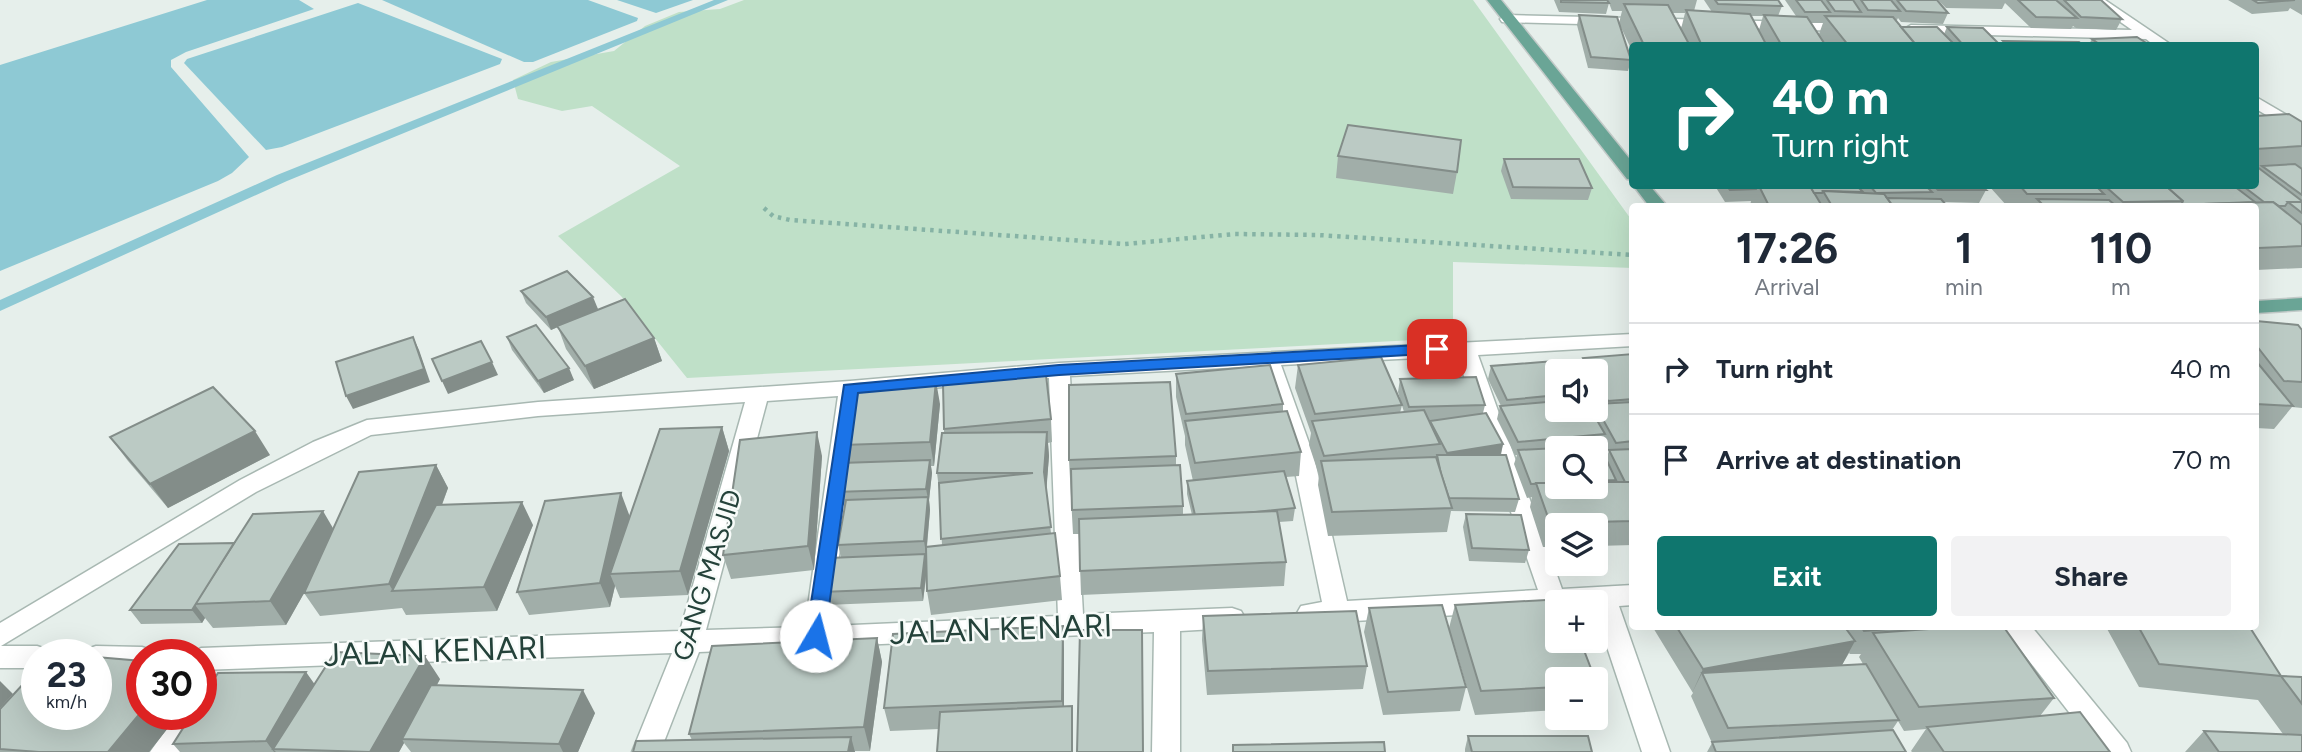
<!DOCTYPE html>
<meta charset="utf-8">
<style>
body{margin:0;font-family:Figtree,sans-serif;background:#f2f2f3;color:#1f2937;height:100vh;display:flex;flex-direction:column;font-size:26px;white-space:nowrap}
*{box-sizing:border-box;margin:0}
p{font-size:23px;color:#747a83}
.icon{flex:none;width:38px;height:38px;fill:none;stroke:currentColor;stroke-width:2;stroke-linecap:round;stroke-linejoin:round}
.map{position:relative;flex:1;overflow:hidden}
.drawer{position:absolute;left:1629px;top:203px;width:630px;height:427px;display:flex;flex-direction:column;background:#fff;border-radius:7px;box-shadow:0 7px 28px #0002}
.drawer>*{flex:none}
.banner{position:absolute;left:1629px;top:42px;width:630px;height:147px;border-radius:7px;box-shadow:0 7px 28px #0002;background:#0f766e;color:#fff;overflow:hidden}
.tools{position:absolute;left:1545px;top:359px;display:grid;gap:14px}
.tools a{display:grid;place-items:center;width:63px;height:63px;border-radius:7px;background:#fff;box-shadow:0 7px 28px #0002;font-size:35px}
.speed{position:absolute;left:21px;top:639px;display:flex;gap:14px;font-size:35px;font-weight:700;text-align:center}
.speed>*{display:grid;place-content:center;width:91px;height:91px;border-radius:50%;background:#fff;box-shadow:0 7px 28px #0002;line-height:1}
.speed small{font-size:18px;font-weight:400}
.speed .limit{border:10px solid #d22;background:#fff;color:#111}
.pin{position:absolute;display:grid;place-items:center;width:60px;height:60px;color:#fff;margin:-30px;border-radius:14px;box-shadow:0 4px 10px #0006}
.me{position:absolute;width:77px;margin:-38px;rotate:8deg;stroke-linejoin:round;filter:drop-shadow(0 0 5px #0008)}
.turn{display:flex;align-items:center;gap:24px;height:147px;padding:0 28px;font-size:32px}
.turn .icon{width:91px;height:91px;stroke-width:2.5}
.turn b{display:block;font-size:49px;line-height:60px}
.eta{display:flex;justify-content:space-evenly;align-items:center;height:119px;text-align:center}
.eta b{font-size:42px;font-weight:700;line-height:49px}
.cta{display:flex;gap:14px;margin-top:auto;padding:14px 28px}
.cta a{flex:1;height:80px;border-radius:7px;background:#0f766e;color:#fff;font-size:28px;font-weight:700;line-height:80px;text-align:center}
.cta a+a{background:#f2f2f3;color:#1f2937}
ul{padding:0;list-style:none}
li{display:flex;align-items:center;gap:21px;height:91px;padding:0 28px;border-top:2px solid #e0e1e3}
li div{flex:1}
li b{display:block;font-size:26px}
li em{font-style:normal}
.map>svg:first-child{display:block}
</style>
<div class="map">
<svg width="2302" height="752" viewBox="0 0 2302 752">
<rect width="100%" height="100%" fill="#e6efeb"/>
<polygon fill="#bfe0c8" points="744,0 1473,0 1633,222 1633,268 1453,262 1453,338 687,378 621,296 558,236 680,166 592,106 562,111 518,99 513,80 551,62 614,51 645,26 679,12 720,9"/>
<g fill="#8ec9d4">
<polygon points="207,0 299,0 314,9 186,52 171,60 171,67 249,157 232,173 218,181 0,271 0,65"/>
<polygon points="382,0 588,0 638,18 637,21 533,62 524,62"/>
<polygon points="617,0 693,0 656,13"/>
<polygon points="358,3 502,59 500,64 282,147 266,150 184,63 187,59"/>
</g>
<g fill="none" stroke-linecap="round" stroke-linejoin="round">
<polygon fill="#8ec9d4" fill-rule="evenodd" points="714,0 728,0 287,181 0,311 0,300 277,175"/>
<defs>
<g id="minor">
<polygon points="2089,0 2105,0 2173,46 2155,46 2146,39 1911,33 1904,29 1911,25 2132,30"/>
<polygon points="1507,15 1847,23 1854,27 1847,31 1502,22 1500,19"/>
<polygon points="2256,97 2302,124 2302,136 2256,109"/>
<path d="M1633 334V346L1478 355 1562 589 1633 585V605L1619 606 1670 752H1642L1596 614V602H1558V609L1337 622 1310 623 1301 620 1297 613 1301 606 1322 602 1292 457 1261 366 1070 376 1083 614 1232 608 1241 611 1245 618 1241 625 1232 628 1180 631V752H1152L1154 632 699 652 660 752H632L672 653 201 670V654H190L201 648 680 631 745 402 538 416 371 435 256 492 1 646H37L46 649 49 654H37V668H0V623L240 480 313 442 367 420 538 402 850 381 1059 363ZM1457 356 1538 590 1347 601 1314 457 1281 365ZM1049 378 1058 616 830 626 860 394ZM838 396 805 627 706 630 767 401Z"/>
<polygon points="2002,626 2031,626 2127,743 2131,752 2100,752"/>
<polygon points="96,646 142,647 151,650 153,654 142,654 142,669 96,668 96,654 84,654 87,649"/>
<polygon points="201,705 207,714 180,752 150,752 177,714 201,714"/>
</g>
<g id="major">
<polygon points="1487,0 1501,0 1633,163 1633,180 1627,179"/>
<polygon points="1633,185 1650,186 1667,206 1649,206"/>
<polygon points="2302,298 2302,310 2256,313 2256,301"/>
</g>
</defs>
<use href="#minor" stroke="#a8b8b2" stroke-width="3"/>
<use href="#major" stroke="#c2cac8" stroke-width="3"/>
<polyline stroke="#86b3a5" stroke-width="4.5" stroke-dasharray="3.5 5" stroke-linecap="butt" points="764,208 773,216 790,220 1125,244 1235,234 1318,235 1633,255"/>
<use href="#minor" fill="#fff" fill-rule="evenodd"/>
<use href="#major" fill="#6aa596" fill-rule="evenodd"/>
</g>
<g fill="#a1aea9" fill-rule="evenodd">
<path d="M1554 0H1697L1694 11 1712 12 1704 0H1778L1782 6 1778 16H1796L1785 0H1937L1948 13 1943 24 1901 22 1898 18 1896 22 1901 27 1944 34 1947 27 2001 46H1633V53L1619 23 1622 11H1612L1609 3 1606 14 1559 12ZM1672 13H1685L1681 29ZM1751 16H1763L1759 30ZM1811 23H1823L1819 34Z"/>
<polygon points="1938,0 2101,0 2122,19 2116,30 2076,28 2073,26 2071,29 2031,28 2005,3 2002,9 1946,8"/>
<polygon points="2228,0 2302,0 2302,15 2290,8 2288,11 2252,14"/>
<polygon points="1579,15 1631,60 1628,71 1588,68 1577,25"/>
<polygon points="2092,39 2151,46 2088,46"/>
<polygon points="2256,116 2302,122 2302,268 2256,270 2256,206 2007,206 1989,186 2256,186"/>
<polygon points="1338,156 1457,172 1453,194 1336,178"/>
<polygon points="1504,159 1592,188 1588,200 1511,199 1501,171"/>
<polygon points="1715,186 1981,186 1986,190 1979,203 1944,202 1947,206 1750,206 1751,201 1725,202"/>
<polygon points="521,291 598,309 654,338 662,361 594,389 566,349 558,327 551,330 526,303"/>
<polygon points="2256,321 2302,330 2302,408 2292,407 2274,429 2256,428"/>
<polygon points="507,337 574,380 544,393 512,350"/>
<path d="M1633 354V545L1596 546V525H1558V547H1543L1530 507 1532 497 1527 498 1514 464 1517 455H1515L1497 419 1500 406H1501L1488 379 1491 366 1558 371V410L1592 412 1593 410H1596V404H1598L1596 400V371H1579L1583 358ZM1603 441 1609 451 1606 459 1600 447ZM1596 448V486H1558Z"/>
<polygon points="1298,365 1402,405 1400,413 1404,412 1398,392 1400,379 1485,405 1483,413 1503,444 1501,455 1519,499 1515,512 1451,511 1447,532 1328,536 1318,485 1319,475 1309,445 1311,433 1295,388"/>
<polygon points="1176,374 1283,404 1283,412 1301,452 1299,476 1286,477 1295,508 1293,521 1279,522 1286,562 1284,586 1081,595 1079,534 1073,534 1069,460 1176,456 1176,465 1183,506 1183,515 1192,515 1187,494 1187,481 1193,481 1185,445 1185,436 1176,397"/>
<polygon points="940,404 934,466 931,466 932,473 929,500 930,510 927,547 942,545 939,489 937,473 944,433 944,429 1051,419 1052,442 1048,443 1049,456 1046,490 1051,533 1060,576 1062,600 931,615 927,591 927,571 923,601 826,605 822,592 841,557 838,545 845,505 838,506 835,492 847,463 843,445"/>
<polygon points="722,427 729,451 688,595 620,598 615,586 610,607 529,615 517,592 630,516"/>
<polygon points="110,437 270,455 168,508 128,461"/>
<polygon points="822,456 814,570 731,579 723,555"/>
<polygon points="436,465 448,488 442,505 533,525 497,611 406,615 402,608 320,616 304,593 286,625 213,628 205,618 202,623 141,624 130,610 234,543 333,528"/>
<polygon points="1466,514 1529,550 1525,563 1469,561 1463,527"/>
<polygon points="1455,605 1558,679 1558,710 1475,715 1452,637 1466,687 1460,711 1383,715 1364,632 1369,608 1449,628"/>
<polygon points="1203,616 1367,666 1363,689 1207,695 1202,640"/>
<path d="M1652 626H2003L2054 698 2040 716 2110 752H1912L1911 751 1926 729 1904 731 1898 721 1892 730 1906 752H1707L1712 743 1691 696 1693 693ZM1849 653 1850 654H1861L1859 657 1863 664 1842 665Z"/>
<polygon points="2249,626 2281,676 2302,677 2302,752 2185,752 2204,731 2283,734 2258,700 2139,687 2106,627"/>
<polygon points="877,638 882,662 870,751 855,751 855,752 633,752 692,740 689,734"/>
<polygon points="1064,650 1064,707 1073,730 1073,752 937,752 939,729 890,731 884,708"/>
<polygon points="440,679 437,685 595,713 578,752 411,752 404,743 399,752 180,752 173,744 314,684"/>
<polygon points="0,709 142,714 179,714 149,752 0,752"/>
<polygon points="1468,736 1592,752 1465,752 1465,749"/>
</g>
<g fill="#838d89">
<polygon points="593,297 598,309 551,330 546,317"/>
<polygon points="413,337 419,350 430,382 353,409 346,396"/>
<polygon points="654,338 662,361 594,389 585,366"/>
<polygon points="492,362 498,375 448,394 442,381"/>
<polygon points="569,368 574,380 544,393 538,381"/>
<polygon points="936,381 940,404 934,466 930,442"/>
<polygon points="722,427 729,451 688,595 680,571"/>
<polygon points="255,431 270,455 168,508 150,484"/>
<polygon points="817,432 822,456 814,570 808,546"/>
<polygon points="1047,432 1049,456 1046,495 1044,472"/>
<polygon points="1503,444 1500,457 1444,466 1447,453"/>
<polygon points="930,460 932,473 929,500 930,510 926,554 924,541 928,499 926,489"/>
<polygon points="436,465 448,488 410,590 393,591 389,584"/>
<polygon points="621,493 630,517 610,574 615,586 610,607 600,583"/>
<polygon points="522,502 533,525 497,611 484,587"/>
<polygon points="323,511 337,535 286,625 270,601"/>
<polygon points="925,554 927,567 923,601 921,588"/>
<polygon points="195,605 205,618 202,623 192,610"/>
<polygon points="1063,626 1064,650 1064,724 1062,701"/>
<polygon points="877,638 882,662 870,751 864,727"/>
<polygon points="1855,641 1842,665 1702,673 1692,693 1703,669"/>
<polygon points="425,656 440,679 407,739 402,739 404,743 399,752 370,752"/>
<polygon points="306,672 323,696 273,749 276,752 274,752 266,741"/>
<polygon points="0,681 13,694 0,708"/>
<polygon points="583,690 595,713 578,752 563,752 559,744"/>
<polygon points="1072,706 1073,730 1073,752 1072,752"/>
<polygon points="142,711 142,714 179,714 149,752 108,752"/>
<polygon points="851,737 855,752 848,752"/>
</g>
<g fill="#bbcac4" stroke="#838d89" stroke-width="2">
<polygon points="1561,0 1607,0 1609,3 1561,2"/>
<polygon points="1715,0 1778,0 1782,6 1718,4"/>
<polygon points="1796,0 1821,0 1830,12 1805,12"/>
<polygon points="1827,0 1853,0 1861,12 1835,11"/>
<polygon points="1861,0 1891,0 1900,11 1868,10"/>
<polygon points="1897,0 1937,0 1948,13 1906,11"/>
<polygon points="2018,0 2056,0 2077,18 2036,17"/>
<polygon points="2064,0 2101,0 2122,19 2081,17"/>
<polygon points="2253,0 2295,0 2258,3"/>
<polygon points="1624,4 1668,5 1689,44 1643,43"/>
<polygon points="1686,10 1750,14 1767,46 1702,46"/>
<polygon points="1579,15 1617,17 1631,60 1591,57"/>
<polygon points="1764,15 1807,17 1826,46 1782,46"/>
<polygon points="1825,16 1893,17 1917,46 1849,46"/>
<polygon points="1901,27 1937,27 1956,46 1917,46"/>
<polygon points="1947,27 1983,28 2001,46 1964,46"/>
<polygon points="2137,37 2151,46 2102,46 2092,39"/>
<polygon points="2003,41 2079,42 2084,46 2008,46"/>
<polygon points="2289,114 2302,122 2302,146 2256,149 2256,116"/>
<polygon points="1348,125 1461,140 1457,172 1338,156"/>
<polygon points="1504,159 1579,159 1592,188 1513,187"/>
<polygon points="2295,164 2302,169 2302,195 2262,166"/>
<polygon points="2256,166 2302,201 2302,202 2288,202 2285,206 2279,206 2273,202 2264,202 2243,186 2256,186"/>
<polygon points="1727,186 1757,186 1756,189 1730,190"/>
<polygon points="1759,186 1810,186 1822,206 1769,206"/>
<polygon points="1809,186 1857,186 1863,192 1823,191 1822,193 1814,193 1810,186"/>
<polygon points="1870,186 1926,186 1932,192 1876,193"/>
<polygon points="1934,186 1981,186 1986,190 1938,190"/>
<polygon points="2020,186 2096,186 2104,194 2027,194"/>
<polygon points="2105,186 2166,186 2183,201 2123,202"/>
<polygon points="2166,186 2234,186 2255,202 2204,204 2203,206 2181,205 2183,201"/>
<polygon points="1823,191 1884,194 1893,206 1832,206"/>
<polygon points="1887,198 1941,199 1947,206 1893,206"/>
<polygon points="2037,199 2109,200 2116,206 2044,206"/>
<polygon points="2273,202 2302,225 2302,246 2258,248 2256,246 2256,206 2208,206 2204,204"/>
<polygon points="2288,202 2302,202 2302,213"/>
<polygon points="2132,205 2190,205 2191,206 2133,206"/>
<polygon points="567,271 593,297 546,317 521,291"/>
<polygon points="625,299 654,338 585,366 557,326"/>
<polygon points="2256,321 2298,325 2302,330 2302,382 2284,381 2256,345"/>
<polygon points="536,325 569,368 538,381 507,337"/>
<polygon points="413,337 424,369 346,396 336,362"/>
<polygon points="481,341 492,362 442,381 432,359"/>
<polygon points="1633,354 1633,399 1608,401 1596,380 1596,371 1590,371 1583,358"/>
<polygon points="1381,357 1402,405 1315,414 1298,365"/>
<polygon points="1567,360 1573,371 1558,371 1558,395 1507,400 1491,366"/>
<polygon points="2256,361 2293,406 2256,404"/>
<polygon points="1270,365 1283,404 1186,414 1176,374"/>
<polygon points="1046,375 1051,419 944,429 943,384"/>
<polygon points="1476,377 1485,405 1409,407 1400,379"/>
<polygon points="936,381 930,442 843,445 854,384"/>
<polygon points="1170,382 1176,456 1069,460 1069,385"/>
<polygon points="213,387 255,431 150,484 110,437"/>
<polygon points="1558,401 1558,410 1591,410 1605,434 1518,442 1500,406"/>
<polygon points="1633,402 1633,441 1616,443 1596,407 1596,404"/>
<polygon points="1424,410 1440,444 1324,456 1312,421"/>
<polygon points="1287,411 1301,452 1195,463 1185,421"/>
<polygon points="1486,413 1503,444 1447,453 1430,421"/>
<polygon points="722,427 680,571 610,574 660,429"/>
<polygon points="817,432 808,546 723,555 740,440"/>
<polygon points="1047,432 1044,472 1051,527 941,539 939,483 1033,473 937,473 942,433"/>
<polygon points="1600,446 1616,480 1596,481 1596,448 1564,448"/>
<polygon points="1558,448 1558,483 1531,484 1518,450"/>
<polygon points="1633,449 1633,482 1625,482 1609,450"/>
<polygon points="1437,455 1506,455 1519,499 1449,498 1441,474"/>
<polygon points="1436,457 1452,508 1332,512 1321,461"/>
<polygon points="930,460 926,489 835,492 841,463"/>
<polygon points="436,465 389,584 304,593 359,472"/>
<polygon points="1180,465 1183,506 1072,510 1071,469"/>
<polygon points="1284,471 1295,508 1246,513 1195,515 1187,481"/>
<polygon points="1596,482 1633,482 1633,521 1550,523 1536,483 1558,483 1558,486 1596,486"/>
<polygon points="621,493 600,583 517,592 545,501"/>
<polygon points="928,497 924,541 838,545 846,500"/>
<polygon points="522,502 484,587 392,591 436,505"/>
<polygon points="323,511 270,601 195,604 253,514"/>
<polygon points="1277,511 1286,562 1080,571 1079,519"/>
<polygon points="1466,514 1521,515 1529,550 1472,548"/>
<polygon points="1055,533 1060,576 927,591 926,547"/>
<polygon points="234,543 192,610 130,610 179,544"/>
<polygon points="925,554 921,588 822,592 829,558"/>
<polygon points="1564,599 1565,602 1558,602 1558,640 1580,640 1595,679 1558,679 1558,687 1481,691 1455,605"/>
<polygon points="1442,605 1466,687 1388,692 1369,608"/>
<polygon points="1356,611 1367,666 1208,671 1203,616"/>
<polygon points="1063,626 1062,701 884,708 893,634"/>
<polygon points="1676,626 1844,626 1855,641 1703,669"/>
<polygon points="1861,626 1928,626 1864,631"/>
<polygon points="1971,626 2003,626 2054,698 1919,707 1873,633"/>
<polygon points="2138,626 2249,626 2281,676 2159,664"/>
<polygon points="1080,630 1142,630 1143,752 1077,752"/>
<polygon points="877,638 864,727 689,734 712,646"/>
<polygon points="335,652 425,656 370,752 273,749"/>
<polygon points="52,653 72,654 50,654"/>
<polygon points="96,657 142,661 142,711 108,752 39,752 0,749 0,709 37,669 37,714 96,714"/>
<polygon points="1866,664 1899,720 1728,728 1702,673"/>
<polygon points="306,672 266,741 173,744 192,714 201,714 201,699 218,673"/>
<polygon points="2281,676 2302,677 2302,704"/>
<polygon points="431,685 583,690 559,744 402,739"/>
<polygon points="1072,706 1072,752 937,752 940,712"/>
<polygon points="2080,712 2110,752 1944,752 1927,727"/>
<polygon points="1893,730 1906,752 1716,752 1712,742"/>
<polygon points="2204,731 2302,735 2302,752 2219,752"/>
<polygon points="1468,736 1588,736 1592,752 1472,752"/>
<polygon points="851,737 848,752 633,752 636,741"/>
<polygon points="1384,742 1385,752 1233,752 1233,745"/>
</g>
<polygon fill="#1a73e8" stroke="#114b97" stroke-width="2" points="1437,344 1442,346 1445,349 1442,353 1059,375 858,393 825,636 822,642 816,644 809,642 806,636 844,385 1059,365"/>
<g text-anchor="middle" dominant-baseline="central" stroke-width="5" stroke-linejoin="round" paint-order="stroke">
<g font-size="26" fill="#24423a" stroke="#f7fbf9">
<text transform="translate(707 575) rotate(-73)">GANG MASJID</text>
</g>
<g font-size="32" fill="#24423a" stroke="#f7fbf9">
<text transform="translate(1001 629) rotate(-2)">JALAN KENARI</text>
<text transform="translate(435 651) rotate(-2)">JALAN KENARI</text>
</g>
</g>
</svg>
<div class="tools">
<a><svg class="icon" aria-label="sound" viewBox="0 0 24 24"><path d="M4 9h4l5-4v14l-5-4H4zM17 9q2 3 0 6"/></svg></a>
<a><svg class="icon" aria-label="search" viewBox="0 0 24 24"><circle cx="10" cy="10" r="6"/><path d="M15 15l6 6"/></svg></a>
<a><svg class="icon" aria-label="layers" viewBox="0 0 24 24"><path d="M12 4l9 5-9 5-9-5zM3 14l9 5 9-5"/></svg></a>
<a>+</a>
<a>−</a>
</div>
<div class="speed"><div>23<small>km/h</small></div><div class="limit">30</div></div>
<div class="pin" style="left:1437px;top:349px;background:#d93025"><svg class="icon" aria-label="arrive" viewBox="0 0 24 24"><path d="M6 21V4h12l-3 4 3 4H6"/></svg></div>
<svg class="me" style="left:816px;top:636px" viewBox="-20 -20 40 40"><circle r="19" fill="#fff"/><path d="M0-13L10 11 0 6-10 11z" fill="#1a73e8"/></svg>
<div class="banner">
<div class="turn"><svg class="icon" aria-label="right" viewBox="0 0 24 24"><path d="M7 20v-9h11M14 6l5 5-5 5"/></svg><div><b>40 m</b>Turn right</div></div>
</div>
<section class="drawer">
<div class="eta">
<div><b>17:26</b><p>Arrival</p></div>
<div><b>1</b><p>min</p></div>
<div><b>110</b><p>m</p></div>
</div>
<ul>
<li><svg class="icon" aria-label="right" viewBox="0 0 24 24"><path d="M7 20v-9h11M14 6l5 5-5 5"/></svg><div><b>Turn right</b></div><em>40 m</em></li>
<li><svg class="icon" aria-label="arrive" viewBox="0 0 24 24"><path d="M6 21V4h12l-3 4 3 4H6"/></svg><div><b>Arrive at destination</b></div><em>70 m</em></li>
</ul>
<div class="cta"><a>Exit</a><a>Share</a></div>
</section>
</div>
